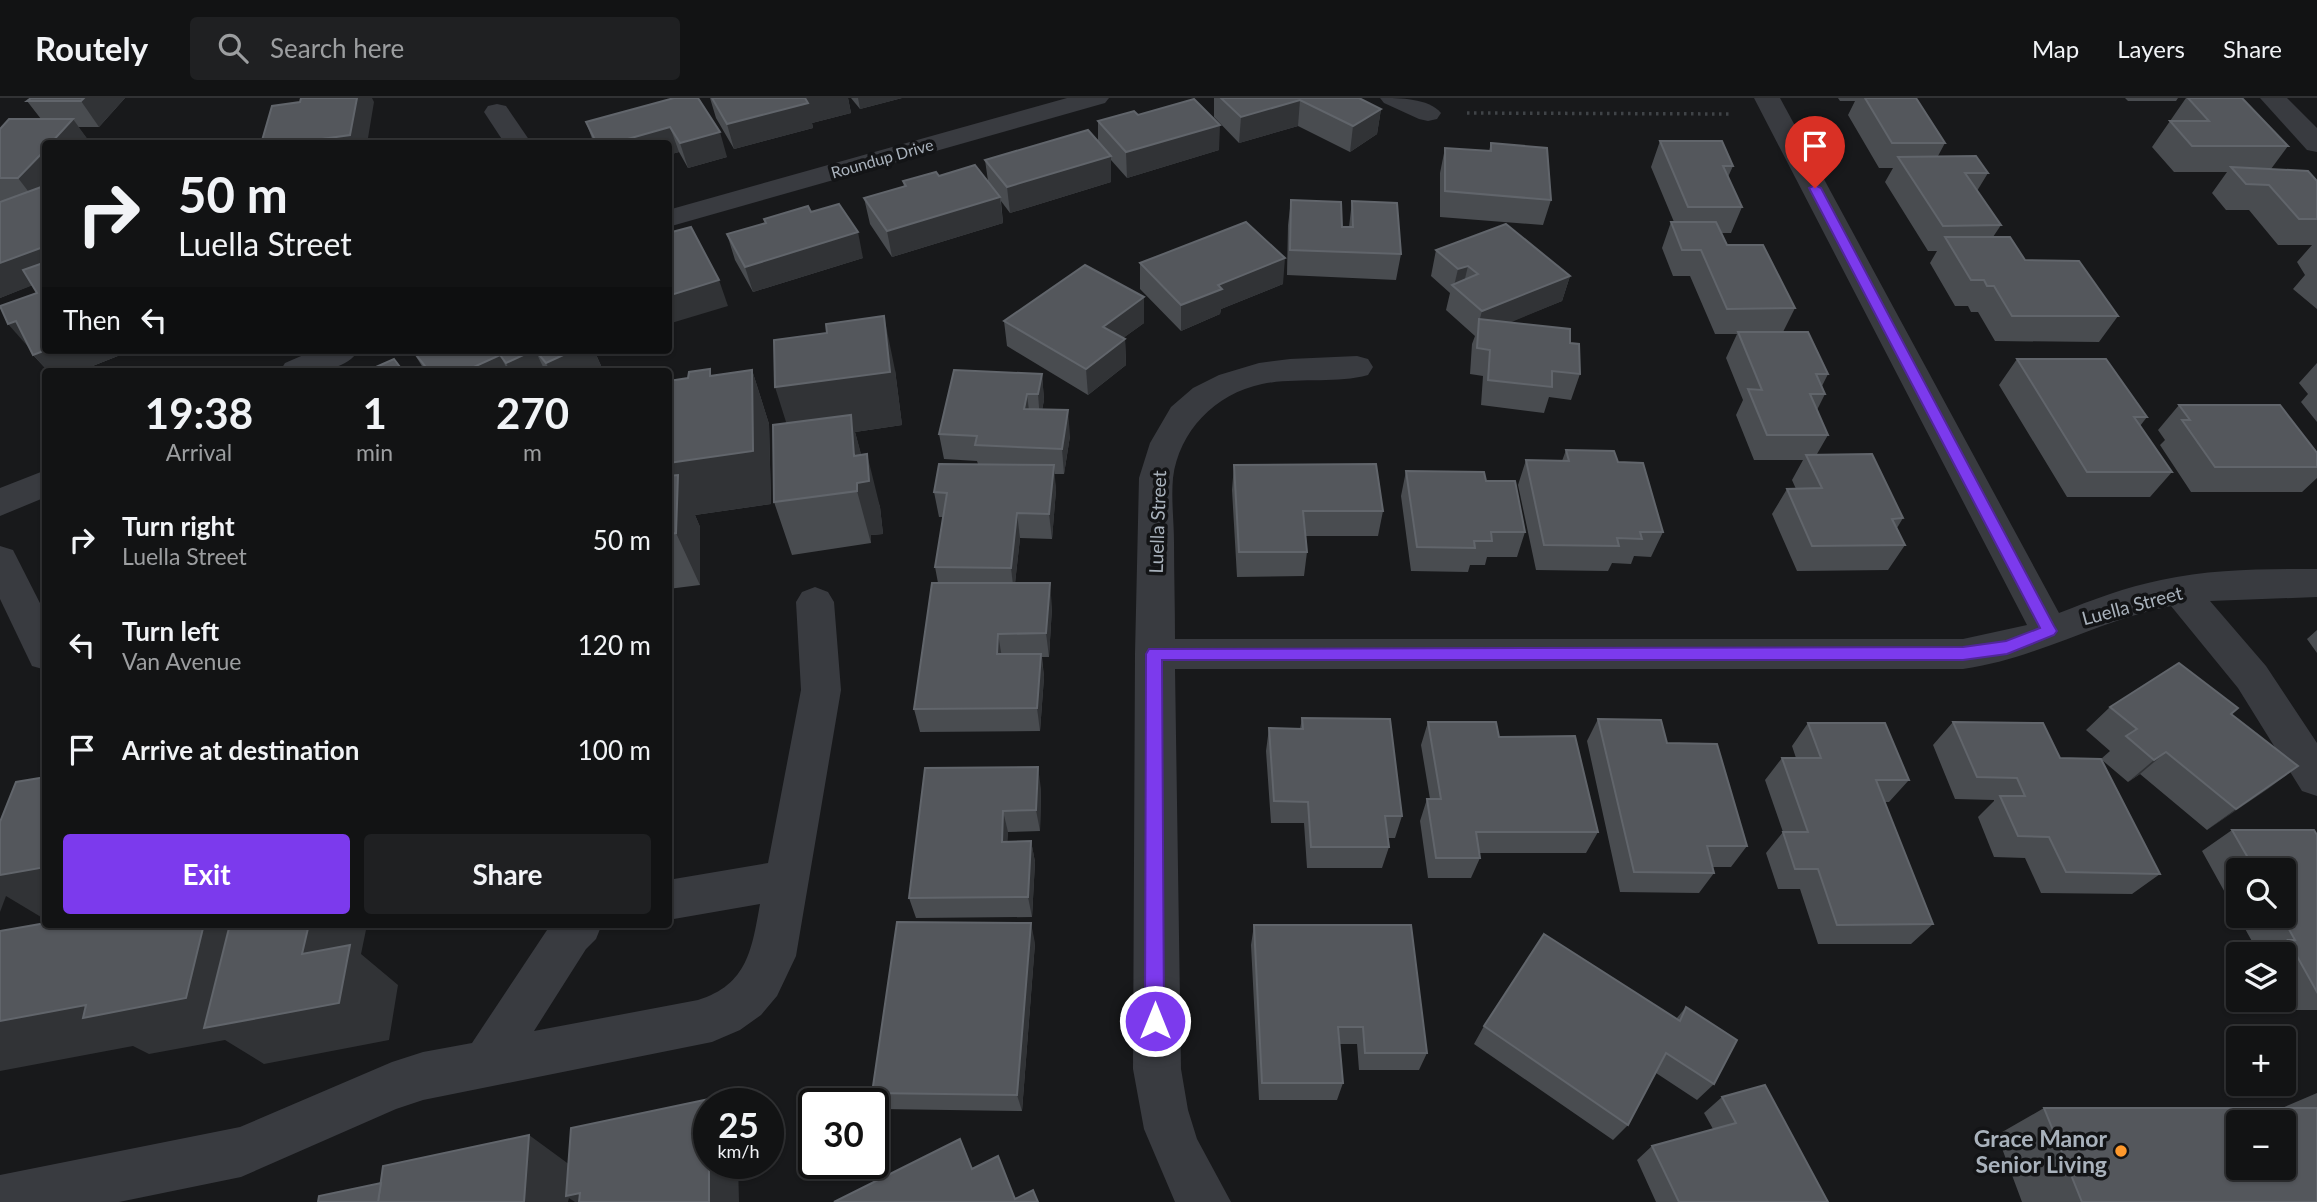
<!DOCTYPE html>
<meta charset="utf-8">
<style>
body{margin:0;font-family:Lato,sans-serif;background:#1f2022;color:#f1f3f6;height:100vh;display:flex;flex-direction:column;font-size:26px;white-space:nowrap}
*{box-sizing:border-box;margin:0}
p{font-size:23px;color:#9c9ea0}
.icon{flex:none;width:38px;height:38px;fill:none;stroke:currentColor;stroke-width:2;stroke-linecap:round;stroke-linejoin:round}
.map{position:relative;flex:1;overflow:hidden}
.side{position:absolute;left:42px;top:270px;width:630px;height:560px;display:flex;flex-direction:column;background:#121314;border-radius:7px;box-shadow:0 2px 5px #0004,0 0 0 2px #313234}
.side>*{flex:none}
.guide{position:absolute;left:42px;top:42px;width:630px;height:214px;border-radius:7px;box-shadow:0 2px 5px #0004,0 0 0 2px #313234;background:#121314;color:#f1f3f6;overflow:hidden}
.fabs{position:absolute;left:2226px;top:760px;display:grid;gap:14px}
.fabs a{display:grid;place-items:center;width:70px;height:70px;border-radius:7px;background:#121314;box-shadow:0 2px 5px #0004,0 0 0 2px #313234;font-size:35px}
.speed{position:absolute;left:693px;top:990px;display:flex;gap:14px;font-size:35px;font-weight:700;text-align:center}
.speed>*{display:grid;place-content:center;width:91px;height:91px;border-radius:50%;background:#121314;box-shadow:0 2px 5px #0004,0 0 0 2px #313234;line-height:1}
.speed small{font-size:18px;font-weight:400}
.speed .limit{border:4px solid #111;border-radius:10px;background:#fff;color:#111}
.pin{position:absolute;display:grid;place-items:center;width:60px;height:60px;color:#fff;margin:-72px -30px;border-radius:50% 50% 50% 0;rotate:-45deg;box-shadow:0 0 7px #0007}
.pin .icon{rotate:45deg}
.me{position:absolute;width:77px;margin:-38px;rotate:0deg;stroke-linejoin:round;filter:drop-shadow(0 0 5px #0008)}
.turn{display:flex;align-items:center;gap:24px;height:147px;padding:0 21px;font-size:32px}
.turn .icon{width:91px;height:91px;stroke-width:2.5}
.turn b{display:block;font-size:49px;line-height:60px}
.then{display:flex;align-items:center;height:66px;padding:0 21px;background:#0003;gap:14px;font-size:26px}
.eta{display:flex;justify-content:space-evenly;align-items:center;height:119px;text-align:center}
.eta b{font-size:42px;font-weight:700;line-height:49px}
.primary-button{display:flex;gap:14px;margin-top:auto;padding:14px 21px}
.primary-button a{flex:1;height:80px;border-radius:7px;background:#7c3aed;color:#fff;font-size:28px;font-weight:700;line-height:80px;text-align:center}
.primary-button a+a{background:#1f2022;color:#f1f3f6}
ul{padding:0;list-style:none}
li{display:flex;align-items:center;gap:21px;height:105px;padding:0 21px}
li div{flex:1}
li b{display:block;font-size:26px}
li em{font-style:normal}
header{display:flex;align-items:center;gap:42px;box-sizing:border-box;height:98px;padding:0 35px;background:#121314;border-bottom:2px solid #313234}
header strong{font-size:33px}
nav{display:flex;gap:38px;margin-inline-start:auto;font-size:24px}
.search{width:490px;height:63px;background:#1f2022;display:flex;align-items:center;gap:18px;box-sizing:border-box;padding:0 24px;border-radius:7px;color:#9c9ea0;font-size:26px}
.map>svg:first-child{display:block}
</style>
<header>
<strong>Routely</strong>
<div class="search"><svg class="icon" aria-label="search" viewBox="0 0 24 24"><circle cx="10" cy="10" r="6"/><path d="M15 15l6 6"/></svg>Search here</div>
<nav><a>Map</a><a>Layers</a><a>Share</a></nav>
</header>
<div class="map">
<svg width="2317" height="1104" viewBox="0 0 2317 1104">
<rect width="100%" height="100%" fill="#18191b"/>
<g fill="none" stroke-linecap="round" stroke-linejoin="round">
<polyline stroke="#3f4347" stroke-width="3.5" stroke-dasharray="2.5 4.5" stroke-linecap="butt" points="1467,15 1732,16"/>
<g fill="#393b40" fill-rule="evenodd">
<polygon points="1067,0 1109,0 1105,5 668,129 668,112"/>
<path d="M1380 0C1400 0 1428 0 1441 15L1437 21 1428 23 1419 21 1384 5Z"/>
<path d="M1754 0H1780L2059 515C2092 502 2126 489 2161 482 2212 471 2265 471 2317 471V499L2210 503 2266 568 2317 645V698L2302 693 2238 590 2171 508C2099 522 2036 561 1963 571H1175L1181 971 1188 1012 1197 1041 1231 1104H1175L1144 1031 1133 971 1135 556 1139 380 1150 345 1171 309 1193 290 1219 277 1259 265 1290 261 1357 258 1368 261 1373 269 1368 277C1335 286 1297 279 1262 286 1215 296 1179 333 1173 380 1171 401 1174 424 1174 444 1174 476 1175 509 1175 541H1963L2027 527Z"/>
<polygon points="2260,0 2287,0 2317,30 2317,54 2307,52"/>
<polygon points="497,6 506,8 532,46 505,46 484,14 488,8"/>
<path d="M315 252H359C343 277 306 273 280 273L285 265Z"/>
<polygon points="46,372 46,399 0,418 0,390"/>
<polygon points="0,448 13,452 46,517 46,572 32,568 0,501"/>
<path d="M815 489 828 494 834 504 841 592 796 858 777 898 761 917 740 932 712 944 423 1002 396 1011 241 1079 119 1104H0V1077L240 1029 392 964 423 954 472 945 551 826H602L596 841 586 851 534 933 698 902C748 887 752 850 760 806L668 822V782L768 765 801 592 796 504 802 494Z"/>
</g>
</g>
<g fill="#494c50" fill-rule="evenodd">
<polygon points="125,0 99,29 78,29 91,46 46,46 46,252 133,252 80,273 48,273 33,257 37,195 32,187 0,200 0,31 41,21 27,3"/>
<polygon points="674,0 727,59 688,70 679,54 668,57 668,46 594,46 586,24"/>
<polygon points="710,0 848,0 851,15 812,25 813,30 734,51 716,20"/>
<polygon points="851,0 902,0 860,11"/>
<polygon points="1214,0 1359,0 1381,11 1377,36 1350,54 1298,28 1239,45 1214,19"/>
<polygon points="1838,0 1916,0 1945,45 1938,58 1988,75 1977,93 2001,127 1993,139 2025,162 2118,218 2099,244 1995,243 1978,214 1971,214 1968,208 1955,208 1930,165 1937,153 1928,153 1885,84 1893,70 1879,70 1848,17 1855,3 1840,3"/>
<polygon points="2125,0 2178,0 2176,3 2128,3"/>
<polygon points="2186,0 2242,0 2288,48 2271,71 2317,83 2317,211 2293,191 2305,177 2297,164 2312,147 2278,147 2249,112 2226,112 2212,95 2227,74 2174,74 2152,49"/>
<polygon points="1138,17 1219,52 1127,80 1111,62 1111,84 1010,115 1001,103 1003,125 892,159 870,126 864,100 904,89 903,83 939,78 988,83 985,62 1098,45 1098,23"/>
<polygon points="1660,43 1733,68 1728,79 1742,109 1731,135 1721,135 1727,147 1795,210 1783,234 1828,276 1822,288 1825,296 1817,312 1828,337 1817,356 1903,420 1897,430 1905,447 1888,472 1797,473 1772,416 1787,391 1796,391 1792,382 1803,362 1754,362 1736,317 1743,302 1726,260 1737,236 1715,236 1690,178 1673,178 1662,150 1671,124 1674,124 1651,69"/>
<polygon points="1491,45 1551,102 1543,127 1440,119 1440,75 1445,50 1489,53"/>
<polygon points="1291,102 1342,129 1349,129 1352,103 1401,156 1396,182 1287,177 1288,127"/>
<polygon points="811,114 863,160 753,194 735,162 727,136 766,125 764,121"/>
<polygon points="1436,152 1570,178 1562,203 1510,224 1570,245 1580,276 1571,302 1549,299 1544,315 1481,307 1483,278 1470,276 1472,246 1475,238 1446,212 1450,195 1431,178"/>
<polygon points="1140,165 1283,186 1221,211 1220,216 1181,233 1140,191"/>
<polygon points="1144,199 1144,225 1123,240 1125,241 1126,267 1088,297 1007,248 1004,223"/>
<polygon points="412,252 594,252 602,270 596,273 425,273"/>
<polygon points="2017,261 2147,319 2140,328 2172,374 2150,399 2067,399 1999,287"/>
<polygon points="2317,265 2317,324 2301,304 2308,296 2299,285"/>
<polygon points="752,272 769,326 771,406 695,417 700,429 700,487 668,491 668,283"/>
<polygon points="895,272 902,327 855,334 861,357 880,409 883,436 871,437 871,445 792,457 774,404 786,325"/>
<polygon points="1042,276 1044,302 1042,312 1070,338 1064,376 1054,376 1056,392 1052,441 1020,440 1015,485 1052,509 1049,559 1042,559 1044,579 1040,633 920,634 914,611 938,485 935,469 943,419 939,419 934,394 978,366 977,363 944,361 939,336"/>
<polygon points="2179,307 2317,355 2317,380 2302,394 2191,394 2160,347 2165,342 2158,332"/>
<polygon points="1566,352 1618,364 1663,434 1651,459 1634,458 1631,466 1612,465 1608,473 1536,472 1518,387 1526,362 1562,363"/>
<polygon points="1234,367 1383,413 1378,438 1306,438 1307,454 1304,478 1237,479 1232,392"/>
<polygon points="1406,373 1486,383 1525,434 1517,459 1487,459 1485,467 1470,467 1468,474 1411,473 1401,398"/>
<polygon points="2317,532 2317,555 2307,541"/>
<polygon points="2110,609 2238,610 2231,616 2298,668 2207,732 2140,676 2128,684 2102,662 2160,776 2132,796 2041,795 2025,760 1994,759 1978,719 1994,703 1994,702 1955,701 1933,647 1953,624 2060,660 2101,661 2110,653 2086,632"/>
<polygon points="1302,620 1402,718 1395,740 1387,740 1389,749 1382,770 1307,770 1304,725 1271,725 1266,653 1269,630 1300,631"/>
<polygon points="1598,621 1747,748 1731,769 1713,769 1714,775 1699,795 1620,794 1587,643"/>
<polygon points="1428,624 1499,639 1598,734 1586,755 1479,755 1480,760 1471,780 1428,780 1420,723 1427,701 1430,701 1421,647"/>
<polygon points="1808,625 1909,682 1889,704 1884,704 1933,826 1911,846 1818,846 1800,791 1778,791 1766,755 1783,734 1765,682 1782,660 1796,660 1792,648"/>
<polygon points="925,670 1041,691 1040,733 1008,734 1007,744 1031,743 1035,764 1032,819 916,820 909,800"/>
<path d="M2232 732 2317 737V912H2283L2277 901H2284V856H2259L2202 753ZM2238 772H2284V817H2238Z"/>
<polygon points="1254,827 1427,955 1419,972 1359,972 1357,946 1340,946 1343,985 1337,1002 1259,1002 1251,847"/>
<polygon points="1035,845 1022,1013 880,1011 872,995"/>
<polygon points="1686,909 1714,986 1697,1002 1656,975 1628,1027 1613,1042 1474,946 1484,928 1676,921"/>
<polygon points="2317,995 2317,1104 2022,1104 1997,1037 2044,1010 2282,1010"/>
<polygon points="1722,999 1828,1104 1656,1104 1637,1062 1652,1048 1713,1031 1704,1015"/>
</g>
<g fill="#313336">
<polygon points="84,0 125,0 99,29 81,3"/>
<polygon points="357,0 372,0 374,4 367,46 286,46"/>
<polygon points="806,0 848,0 851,15 812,25 813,30 734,51 727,26"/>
<polygon points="858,0 902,0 860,11"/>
<polygon points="1300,2 1298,28 1239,45 1241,19"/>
<polygon points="1381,11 1377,36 1350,54 1353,28"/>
<polygon points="73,21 91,46 50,46"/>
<polygon points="1220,27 1219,52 1127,80 1126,54"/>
<polygon points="670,29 679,54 668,57 668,46 610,46"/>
<polygon points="720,34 727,59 688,70 680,45"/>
<polygon points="46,51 46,98 38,106 18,80"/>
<polygon points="1111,58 1111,84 1010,115 1007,89"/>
<polygon points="1000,99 1003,125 892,159 887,133"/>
<polygon points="858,134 863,160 753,194 745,169"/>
<polygon points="46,148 46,182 0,200 0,165"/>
<polygon points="1285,160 1283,186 1221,211 1220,216 1181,233 1181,207 1218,187"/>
<polygon points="1468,168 1462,193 1454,188 1458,171"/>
<polygon points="1570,178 1562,203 1478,238 1478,228 1482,213"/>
<polygon points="719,182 728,208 668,226 668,198"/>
<polygon points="1144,199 1144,225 1104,254 1103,229"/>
<polygon points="884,218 895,272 902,327 855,334 865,370 867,356 880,409 883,436 871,437 871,445 857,393 854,358 792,343 775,289"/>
<polygon points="16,223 31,252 8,226"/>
<polygon points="1125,241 1126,267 1088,297 1086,271"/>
<polygon points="46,252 133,252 80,273 48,273 33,257"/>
<polygon points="535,252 545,273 510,273 506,265"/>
<polygon points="574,252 594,252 602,270 596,273 550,273 546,265"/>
<polygon points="500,257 508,273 465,273"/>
<polygon points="752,272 769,326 771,406 695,417 700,429 700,487 676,435 668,384 668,365"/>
<polygon points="1042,276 1044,302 1040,322 1038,296"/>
<polygon points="1027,296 1030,321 1024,311"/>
<polygon points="1068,312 1070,338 1064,376 1062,351"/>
<polygon points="1054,367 1056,392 1052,441 1049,416"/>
<polygon points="1017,415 1020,440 1014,495 1011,470"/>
<polygon points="1050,485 1052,509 1049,559 1046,535"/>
<polygon points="998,536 1002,560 997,556"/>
<polygon points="1041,556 1044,579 1040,633 1037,610"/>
<polygon points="2166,654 2140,676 2128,684 2154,662"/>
<polygon points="2298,668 2268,691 2207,732 2236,711"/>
<polygon points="1038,669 1041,691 1040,733 1036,712"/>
<polygon points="1003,713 1008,734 1006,765 1002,744"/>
<polygon points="0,732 46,769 46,822 6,798 0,814"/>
<polygon points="1031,743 1035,764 1032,819 1028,799"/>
<polygon points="1031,825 1035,845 1022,1013 1017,997"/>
<polygon points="204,826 254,826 302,856 309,826 366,826 367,827 361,856 398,887 389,942 264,966 225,942 149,956 133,948 0,973 0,923"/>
<polygon points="529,1037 570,1067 580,1095 592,1104 575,1104 569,1100 568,1104 524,1104"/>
<polygon points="709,1066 738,1066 739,1104 709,1104"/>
</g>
<g fill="#54575c" stroke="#61656b" stroke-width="2" fill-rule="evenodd">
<polygon points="31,0 84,0 81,3 27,3"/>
<polygon points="301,0 357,0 350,37 286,46 261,46 272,8 300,4"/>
<polygon points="674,0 698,0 720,34 680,45 670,29 610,46 597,46 586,24"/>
<polygon points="712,0 806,0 805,0 808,5 727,26"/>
<polygon points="1221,0 1359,0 1381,11 1353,28 1300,2 1241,19"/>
<polygon points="1865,0 1916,0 1945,45 1892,45"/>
<polygon points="2188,0 2242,0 2288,48 2192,48 2170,23 2209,23"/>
<polygon points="1194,1 1220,27 1126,54 1098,23 1134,13 1138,17"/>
<polygon points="9,21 73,21 50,46 46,46 46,51 18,80 0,80 0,31"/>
<polygon points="1088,32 1111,58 1007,89 985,62"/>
<polygon points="1660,43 1722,43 1733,68 1723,68 1742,109 1688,109"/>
<polygon points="1491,45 1547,50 1551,102 1445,93 1445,50 1491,53"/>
<polygon points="1976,58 1988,75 1965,75 2001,127 1943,128 1898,59"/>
<polygon points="975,67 1000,99 887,133 864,100 906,88 903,83 936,74 939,78"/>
<polygon points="2231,69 2308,73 2317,83 2317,121 2299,121 2269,87 2246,86"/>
<polygon points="44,88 46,90 46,148 0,165 0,104"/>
<polygon points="1291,102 1341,104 1342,129 1353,129 1352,103 1397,105 1401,156 1290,152"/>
<polygon points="839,106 858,134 745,169 727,136 766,125 764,121 808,108 811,114"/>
<polygon points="1246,124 1285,160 1218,187 1222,191 1181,207 1140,165"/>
<polygon points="1671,124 1716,124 1727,147 1763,147 1795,210 1727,211 1701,152 1682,152"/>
<polygon points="1506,126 1570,178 1482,213 1452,187 1478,176 1468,168 1458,171 1436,152"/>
<polygon points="691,129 719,182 668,198 668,135"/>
<polygon points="1945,139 2010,139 2025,162 2079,163 2118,218 2012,218 1994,188 1987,188 1984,182 1971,182"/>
<polygon points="46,164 46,252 33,257 16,223 8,226 0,208 37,195 23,172"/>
<polygon points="1085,167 1144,199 1103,229 1125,241 1086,271 1004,223"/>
<polygon points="884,218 890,274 775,289 774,242 827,235 826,226"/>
<polygon points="1479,221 1570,231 1570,245 1579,246 1580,276 1552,273 1552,289 1488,282 1490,252 1477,250"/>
<polygon points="1738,234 1808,234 1828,276 1816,276 1825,296 1810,296 1828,337 1767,337 1748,291 1762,292"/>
<polygon points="412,252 534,252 506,265 500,257 465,273 429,273"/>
<polygon points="535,252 574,252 546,265"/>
<polygon points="394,261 403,273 367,273"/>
<polygon points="2017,261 2106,261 2147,319 2134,319 2172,374 2087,374"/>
<polygon points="710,271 710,278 752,272 753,353 668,365 668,283 688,280 689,274"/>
<polygon points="954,272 1042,276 1038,296 1027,296 1024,311 1068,312 1062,351 975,347 977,338 939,336"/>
<polygon points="2179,307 2280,307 2317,355 2317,369 2215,369 2182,322 2190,322"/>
<polygon points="851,317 854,358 867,356 869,383 857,385 857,393 774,404 773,327"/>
<polygon points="1566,352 1614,353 1618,364 1643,365 1663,434 1640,434 1642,441 1617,440 1619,448 1544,447 1526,362 1569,363"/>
<polygon points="1872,356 1903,420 1892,421 1905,447 1812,448 1787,391 1822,390 1806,357"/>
<polygon points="939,366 1054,367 1049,416 1017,415 1011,470 935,469 947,395 934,394"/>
<polygon points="1376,366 1383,413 1303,413 1307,454 1239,454 1234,367"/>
<polygon points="1406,373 1484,374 1486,383 1515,383 1525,434 1491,434 1492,443 1474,443 1475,450 1417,449"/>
<polygon points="678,377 676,435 668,436 668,378"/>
<polygon points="932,485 1050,485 1046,535 998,536 997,556 1041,556 1037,610 914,611"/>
<polygon points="2179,565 2238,610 2231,616 2298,668 2236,711 2166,654 2154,662 2126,638 2137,631 2110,609"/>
<polygon points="1302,620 1390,621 1402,718 1385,718 1389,749 1311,749 1308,704 1274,703 1269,630 1303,631"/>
<polygon points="1598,621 1661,622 1667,645 1717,646 1747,748 1707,748 1714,775 1634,774"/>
<polygon points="1428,624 1496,624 1499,639 1575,638 1598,734 1476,734 1480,760 1436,760 1427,701 1441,701"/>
<polygon points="1953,624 2043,625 2060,660 2101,661 2160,776 2066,774 2049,739 2018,738 2000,698 2025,698 2017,680 1977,679"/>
<polygon points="1808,625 1885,625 1909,682 1876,682 1933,826 1837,827 1818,771 1795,771 1783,734 1808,734 1782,660 1821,660"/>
<polygon points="1038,669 1036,712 1003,713 1002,744 1031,743 1028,799 909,800 925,670"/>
<polygon points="46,679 46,769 0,777 0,724 16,684"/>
<polygon points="2232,732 2314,732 2317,737 2317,894 2288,842 2295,842 2281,817 2284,817 2284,772 2255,772"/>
<polygon points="897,824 1031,825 1017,997 872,995"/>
<polygon points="46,825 46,826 204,826 186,900 83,920 86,907 0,923 0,833"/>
<polygon points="230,826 309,826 302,856 350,847 339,905 204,930"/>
<polygon points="1254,827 1411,827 1427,955 1365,955 1363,929 1338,929 1343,985 1262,985"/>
<polygon points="1544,836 1680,923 1686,909 1737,942 1714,986 1666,955 1628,1027 1484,928"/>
<polygon points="1765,987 1828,1104 1679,1104 1652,1048 1736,1025 1722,999"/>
<polygon points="709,1001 709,1104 579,1104 580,1095 566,1098 571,1030"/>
<path d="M2044 1010H2317V1104H2082ZM2238 1024H2284V1069H2238Z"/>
<polygon points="529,1037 524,1104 378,1104 383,1068"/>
<polygon points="960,1041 972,1071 998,1058 1015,1101 1033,1092 1038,1104 834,1104"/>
<polygon points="381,1085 378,1104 318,1104 319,1098"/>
</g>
<polygon fill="#7c3aed" stroke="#51269a" stroke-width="2" points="1815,87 1821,90 2054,528 2057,533 2054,537 2007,556 1963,562 1162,562 1164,923 1162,930 1155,933 1148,930 1145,923 1146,556 1149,551 1963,549 2006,543 2040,530 1809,90"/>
<circle fill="#ff992c" stroke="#131416" stroke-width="2.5" cx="2121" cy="1053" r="7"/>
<g text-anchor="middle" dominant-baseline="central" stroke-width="7" stroke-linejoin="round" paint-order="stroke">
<g font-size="16" fill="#a9b2bc" stroke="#131416">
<text transform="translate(882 60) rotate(-16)">Roundup Drive</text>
</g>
<g font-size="19" fill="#a9b2bc" stroke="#131416">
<text transform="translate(1157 424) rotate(-88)">Luella Street</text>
<text transform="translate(2132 507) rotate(-15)">Luella Street</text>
</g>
<g font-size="23" font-weight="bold" fill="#a9b2bc" stroke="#131416" text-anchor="end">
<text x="2107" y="1040">Grace Manor<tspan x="2107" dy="26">Senior Living</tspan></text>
</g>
</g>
</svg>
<div class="fabs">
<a><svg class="icon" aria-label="search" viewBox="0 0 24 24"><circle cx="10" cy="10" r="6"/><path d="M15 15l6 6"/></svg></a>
<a><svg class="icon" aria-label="layers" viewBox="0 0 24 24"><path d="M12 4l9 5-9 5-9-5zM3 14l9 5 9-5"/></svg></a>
<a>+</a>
<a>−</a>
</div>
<div class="speed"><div>25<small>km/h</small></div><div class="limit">30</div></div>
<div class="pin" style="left:1815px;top:90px;background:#d93025"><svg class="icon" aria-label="arrive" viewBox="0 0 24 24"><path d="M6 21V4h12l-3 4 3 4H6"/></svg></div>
<svg class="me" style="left:1155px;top:923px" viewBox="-20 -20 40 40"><circle r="17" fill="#7c3aed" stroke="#fff" stroke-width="3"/><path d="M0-11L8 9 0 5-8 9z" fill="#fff"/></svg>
<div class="guide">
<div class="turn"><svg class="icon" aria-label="right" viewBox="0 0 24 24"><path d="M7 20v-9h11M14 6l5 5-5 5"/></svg><div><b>50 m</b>Luella Street</div></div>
<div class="then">Then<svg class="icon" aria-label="left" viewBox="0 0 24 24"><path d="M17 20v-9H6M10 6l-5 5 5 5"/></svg></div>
</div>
<section class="side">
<div class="eta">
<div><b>19:38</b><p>Arrival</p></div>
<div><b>1</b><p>min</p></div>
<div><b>270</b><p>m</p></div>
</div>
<ul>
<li><svg class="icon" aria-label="right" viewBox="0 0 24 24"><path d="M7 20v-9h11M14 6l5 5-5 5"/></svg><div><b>Turn right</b><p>Luella Street</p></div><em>50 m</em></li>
<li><svg class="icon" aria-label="left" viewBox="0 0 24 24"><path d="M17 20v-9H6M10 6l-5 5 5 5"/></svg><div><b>Turn left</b><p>Van Avenue</p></div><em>120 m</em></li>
<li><svg class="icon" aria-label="arrive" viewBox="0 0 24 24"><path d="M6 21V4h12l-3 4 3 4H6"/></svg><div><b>Arrive at destination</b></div><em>100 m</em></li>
</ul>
<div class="primary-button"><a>Exit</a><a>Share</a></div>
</section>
</div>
